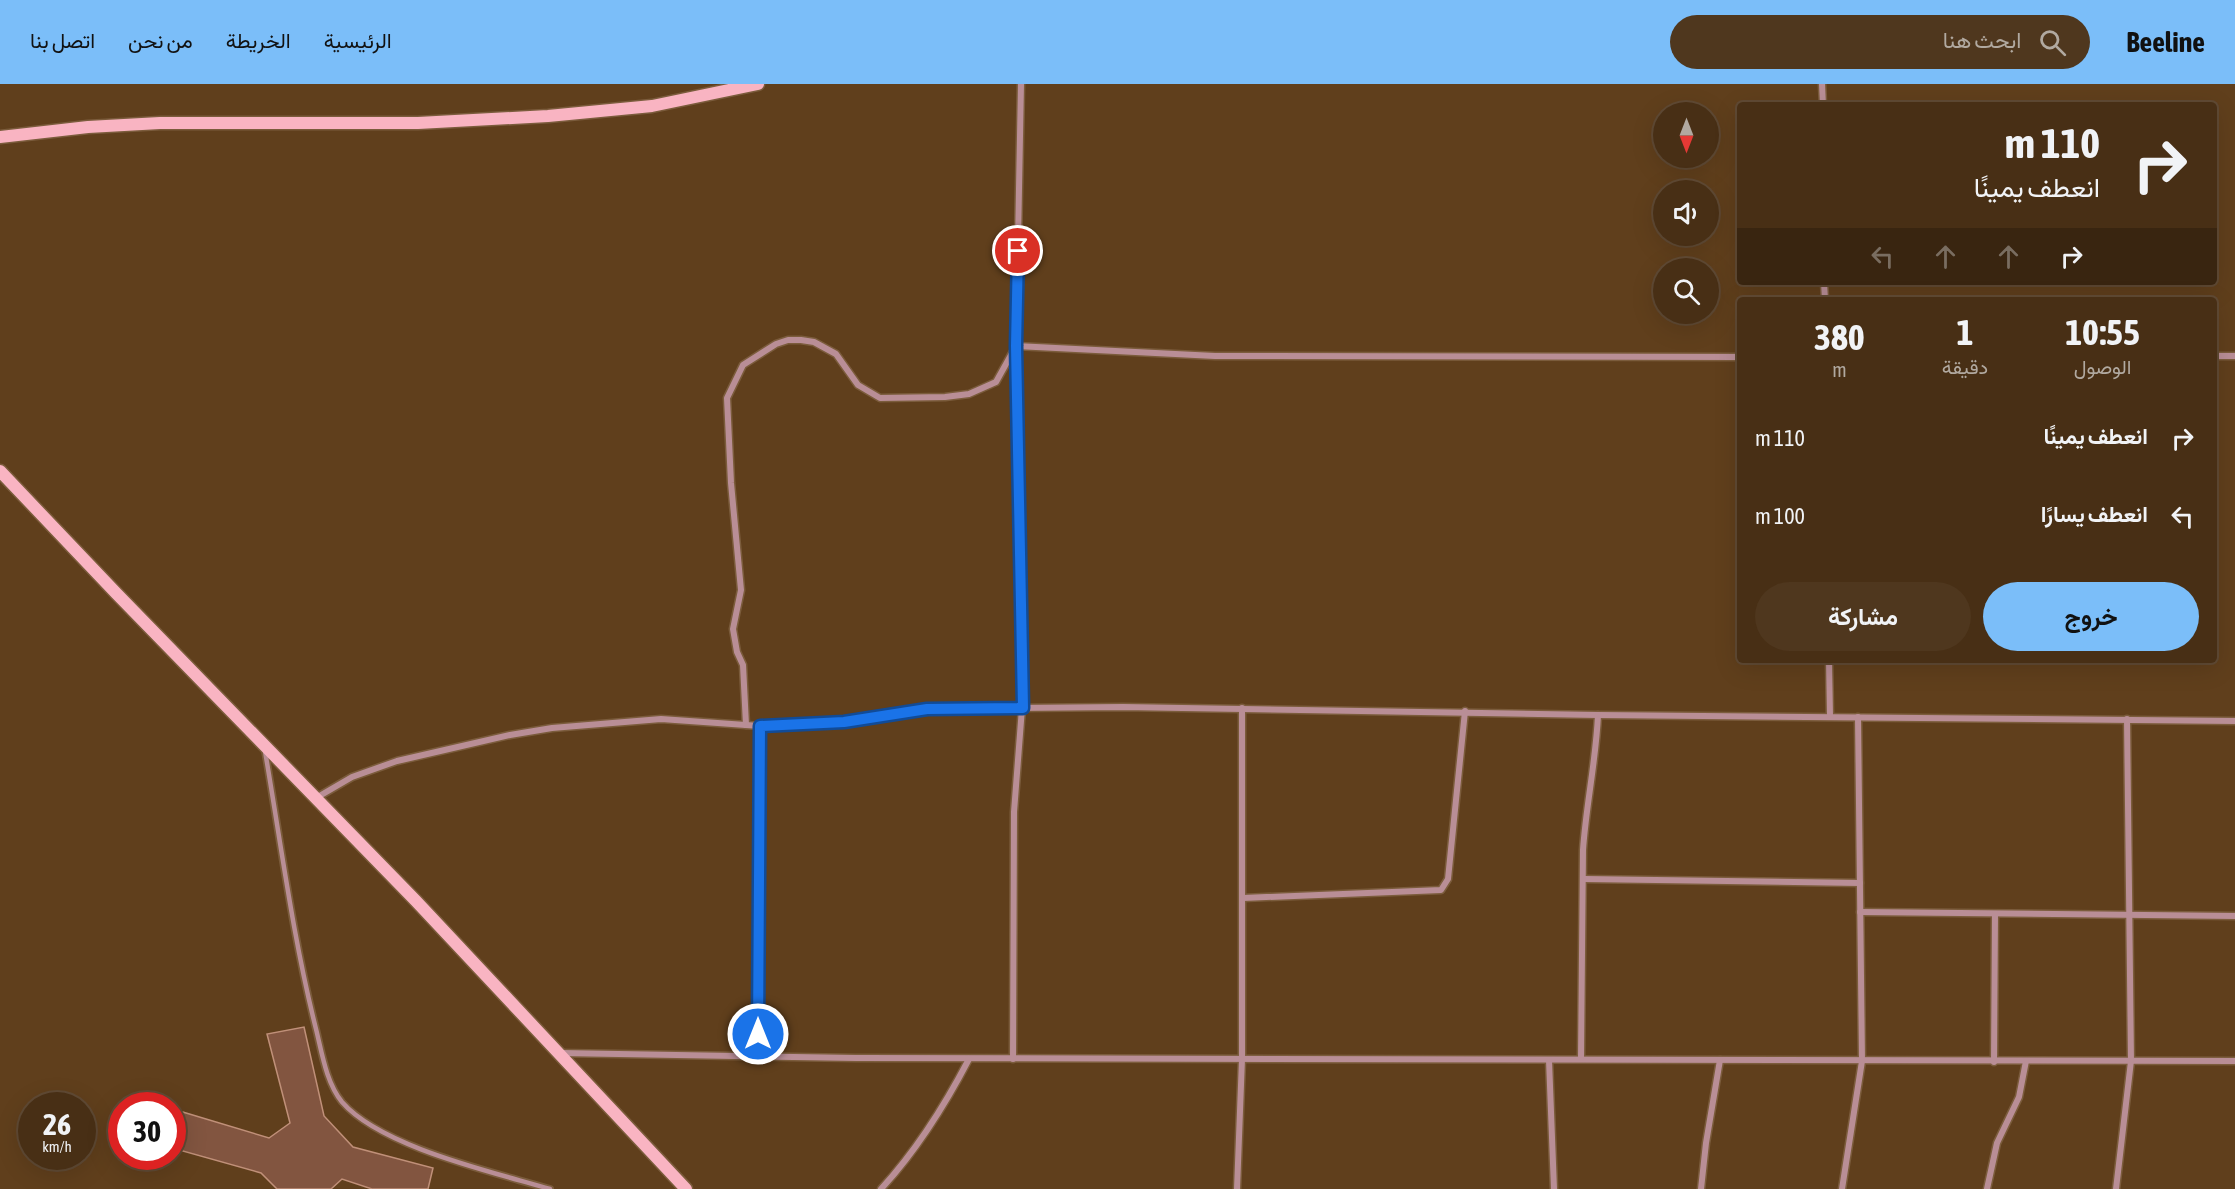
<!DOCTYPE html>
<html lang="ar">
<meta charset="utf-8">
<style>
body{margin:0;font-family:"Asap Condensed",Vazirmatn,sans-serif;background:#4f371e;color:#f1f3f6;direction:rtl;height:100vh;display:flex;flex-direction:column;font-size:22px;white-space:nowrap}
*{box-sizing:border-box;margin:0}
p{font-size:20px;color:#b1a9a0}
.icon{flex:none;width:33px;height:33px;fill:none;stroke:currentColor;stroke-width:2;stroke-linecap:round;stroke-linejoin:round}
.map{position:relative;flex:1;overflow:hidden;direction:ltr}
.drawer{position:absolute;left:1737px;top:213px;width:480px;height:366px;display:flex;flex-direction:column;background:#482f15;border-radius:6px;box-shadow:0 6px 24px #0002,0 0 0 2px #604a34;direction:rtl}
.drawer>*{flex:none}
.top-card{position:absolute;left:1737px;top:18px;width:480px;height:183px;border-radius:6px;box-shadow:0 6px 24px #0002,0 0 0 2px #604a34;direction:rtl;background:#482f15;color:#f1f3f6;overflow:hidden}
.needle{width:39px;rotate:180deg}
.tools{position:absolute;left:1653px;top:18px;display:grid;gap:12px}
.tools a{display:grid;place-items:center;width:66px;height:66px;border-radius:50%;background:#482f15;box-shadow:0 6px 24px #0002,0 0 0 2px #604a34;font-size:30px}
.speed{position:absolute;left:18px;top:1008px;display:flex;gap:12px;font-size:30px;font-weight:700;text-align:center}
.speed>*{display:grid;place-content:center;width:78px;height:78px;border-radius:50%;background:#482f15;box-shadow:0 6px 24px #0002,0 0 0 2px #604a34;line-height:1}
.speed small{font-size:15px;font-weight:400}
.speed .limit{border:9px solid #d22;background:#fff;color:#111}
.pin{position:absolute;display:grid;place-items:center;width:51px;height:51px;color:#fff;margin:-26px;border:3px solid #fff;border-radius:50%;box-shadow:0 2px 6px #0007}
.me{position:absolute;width:66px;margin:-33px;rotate:0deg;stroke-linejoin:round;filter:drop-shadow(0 0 4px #0008)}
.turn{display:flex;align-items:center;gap:21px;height:126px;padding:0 18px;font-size:27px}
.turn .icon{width:78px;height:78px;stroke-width:2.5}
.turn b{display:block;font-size:42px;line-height:51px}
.lanes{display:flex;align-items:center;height:57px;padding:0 18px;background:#0003;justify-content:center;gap:30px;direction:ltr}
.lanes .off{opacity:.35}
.eta{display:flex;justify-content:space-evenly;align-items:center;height:102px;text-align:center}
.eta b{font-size:36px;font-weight:700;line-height:42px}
.cta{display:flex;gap:12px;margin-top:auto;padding:12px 18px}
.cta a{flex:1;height:69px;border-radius:36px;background:#7bbef9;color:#111;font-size:24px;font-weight:700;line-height:69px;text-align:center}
.cta a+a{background:#4f371e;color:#f1f3f6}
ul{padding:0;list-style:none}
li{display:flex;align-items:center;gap:18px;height:78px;padding:0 18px}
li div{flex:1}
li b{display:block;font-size:22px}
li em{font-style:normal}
header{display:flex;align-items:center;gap:36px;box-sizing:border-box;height:84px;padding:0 30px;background:#7bbef9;color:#111}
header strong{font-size:28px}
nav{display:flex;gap:33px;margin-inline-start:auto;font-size:21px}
.search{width:420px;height:54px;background:#4f371e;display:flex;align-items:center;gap:15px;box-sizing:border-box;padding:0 21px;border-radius:33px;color:#b1a9a0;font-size:22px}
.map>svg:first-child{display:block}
</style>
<header>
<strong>Beeline</strong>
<div class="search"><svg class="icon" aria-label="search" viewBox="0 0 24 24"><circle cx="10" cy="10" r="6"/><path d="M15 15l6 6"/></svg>ابحث هنا</div>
<nav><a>الرئيسية</a><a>الخريطة</a><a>من نحن</a><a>اتصل بنا</a></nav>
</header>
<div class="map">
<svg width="2235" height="1105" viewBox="0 0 2235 1105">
<rect width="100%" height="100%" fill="#603f1c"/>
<polygon fill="#825540" stroke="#c09079" stroke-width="1.5" points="304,943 324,1032 353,1063 433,1084 428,1105 372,1105 342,1095 331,1105 277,1105 261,1089 172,1064 172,1037 176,1026 269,1054 290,1039 267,950"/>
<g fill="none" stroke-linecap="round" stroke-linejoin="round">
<defs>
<path id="lane" d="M265 667C281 760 293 854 316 945 322 969 326 998 342 1018 381 1063 493 1088 550 1105"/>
<g id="street">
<polyline points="1822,0 1823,21"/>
<polyline points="1824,198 1825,216"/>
<polyline points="2214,272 2235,272"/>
<polyline points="1829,576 1830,632"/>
<polyline points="746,641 743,581 737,568 733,545 741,506 731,399 727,314 743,281 776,260 788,256 801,256 814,258 836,270 858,301 880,314 945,313 969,310 996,298 1016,262 1215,272 1740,273"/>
<polyline points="316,714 352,693 397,677 510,651 552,644 661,635 760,642 803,641 928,625 1123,623 1598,631 2235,637"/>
<polyline points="1584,795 1860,799"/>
<polyline points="1243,814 1441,806 1448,795 1465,627"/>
<polyline points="1860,828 2235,832"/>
<polyline points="560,969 856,974 2235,977"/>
<polyline points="758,974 760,642"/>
<path d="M1581 974 1583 766C1586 721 1596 677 1598 631"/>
<polyline points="1013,975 1014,728 1022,624 1016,262 1021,0"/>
<polyline points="1549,976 1554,1105"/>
<polyline points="1994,978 1995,830"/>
<path d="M881 1105C917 1066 945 1021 969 975"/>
<polyline points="1237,1105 1242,975 1242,624"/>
<polyline points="1701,1105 1706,1059 1720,976"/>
<polyline points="1842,1105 1862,977 1858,633"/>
<polyline points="1987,1105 1997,1059 2019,1013 2026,977"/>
<polyline points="2116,1105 2131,977 2127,635"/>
</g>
<g id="secondary">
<polyline points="0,53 88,43 160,39 418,39 548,32 652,22 758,0"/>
<polyline points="0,387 116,509 416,817 686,1105"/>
</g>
</defs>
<use href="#lane" stroke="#7b5c3c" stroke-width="8"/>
<use href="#street" stroke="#7b5c3c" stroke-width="9"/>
<use href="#secondary" stroke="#7b5c3c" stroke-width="15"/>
<use href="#lane" stroke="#b98e96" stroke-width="4.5"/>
<use href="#street" stroke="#b98e96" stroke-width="6"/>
<use href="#secondary" stroke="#f9b4c2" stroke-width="12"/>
</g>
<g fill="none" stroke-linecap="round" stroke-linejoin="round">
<defs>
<polyline id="route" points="758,950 760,642 844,638 927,625 1023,624 1016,262 1018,167"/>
</defs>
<use href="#route" stroke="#114b97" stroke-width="15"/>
<use href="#route" stroke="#1a73e8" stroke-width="10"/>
</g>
</svg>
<div class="tools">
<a><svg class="needle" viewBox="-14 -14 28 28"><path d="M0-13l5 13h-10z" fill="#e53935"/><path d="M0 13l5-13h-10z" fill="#b1a9a0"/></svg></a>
<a><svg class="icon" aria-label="sound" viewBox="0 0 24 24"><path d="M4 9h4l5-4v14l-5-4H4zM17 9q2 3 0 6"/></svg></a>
<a><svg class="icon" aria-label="search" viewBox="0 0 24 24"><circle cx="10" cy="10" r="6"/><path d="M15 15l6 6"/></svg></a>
</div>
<div class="speed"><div>26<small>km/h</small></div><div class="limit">30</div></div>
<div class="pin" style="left:1018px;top:167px;background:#d93025"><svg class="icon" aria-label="arrive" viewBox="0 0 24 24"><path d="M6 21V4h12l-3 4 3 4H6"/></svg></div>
<svg class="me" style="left:758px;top:950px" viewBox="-20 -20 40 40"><circle r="17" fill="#1a73e8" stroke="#fff" stroke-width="3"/><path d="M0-11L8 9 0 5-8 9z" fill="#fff"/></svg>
<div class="top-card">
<div class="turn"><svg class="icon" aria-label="right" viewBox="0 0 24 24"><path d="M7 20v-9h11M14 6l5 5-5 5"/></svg><div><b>110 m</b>انعطف يمينًا</div></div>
<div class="lanes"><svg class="icon off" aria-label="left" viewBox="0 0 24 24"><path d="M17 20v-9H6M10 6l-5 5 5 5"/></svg><svg class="icon off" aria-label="ahead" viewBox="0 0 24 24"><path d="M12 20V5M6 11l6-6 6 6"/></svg><svg class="icon off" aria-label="ahead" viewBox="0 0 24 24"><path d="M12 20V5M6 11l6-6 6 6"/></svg><svg class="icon" aria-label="right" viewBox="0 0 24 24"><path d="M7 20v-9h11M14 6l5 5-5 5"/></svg></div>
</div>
<section class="drawer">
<div class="eta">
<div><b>10:55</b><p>الوصول</p></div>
<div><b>1</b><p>دقيقة</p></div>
<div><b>380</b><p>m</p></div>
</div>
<ul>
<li><svg class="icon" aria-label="right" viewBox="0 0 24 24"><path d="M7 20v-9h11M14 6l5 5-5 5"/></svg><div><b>انعطف يمينًا</b></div><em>110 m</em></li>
<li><svg class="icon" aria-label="left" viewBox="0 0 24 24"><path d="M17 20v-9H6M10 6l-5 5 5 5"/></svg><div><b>انعطف يسارًا</b></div><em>100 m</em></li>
</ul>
<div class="cta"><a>خروج</a><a>مشاركة</a></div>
</section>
</div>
